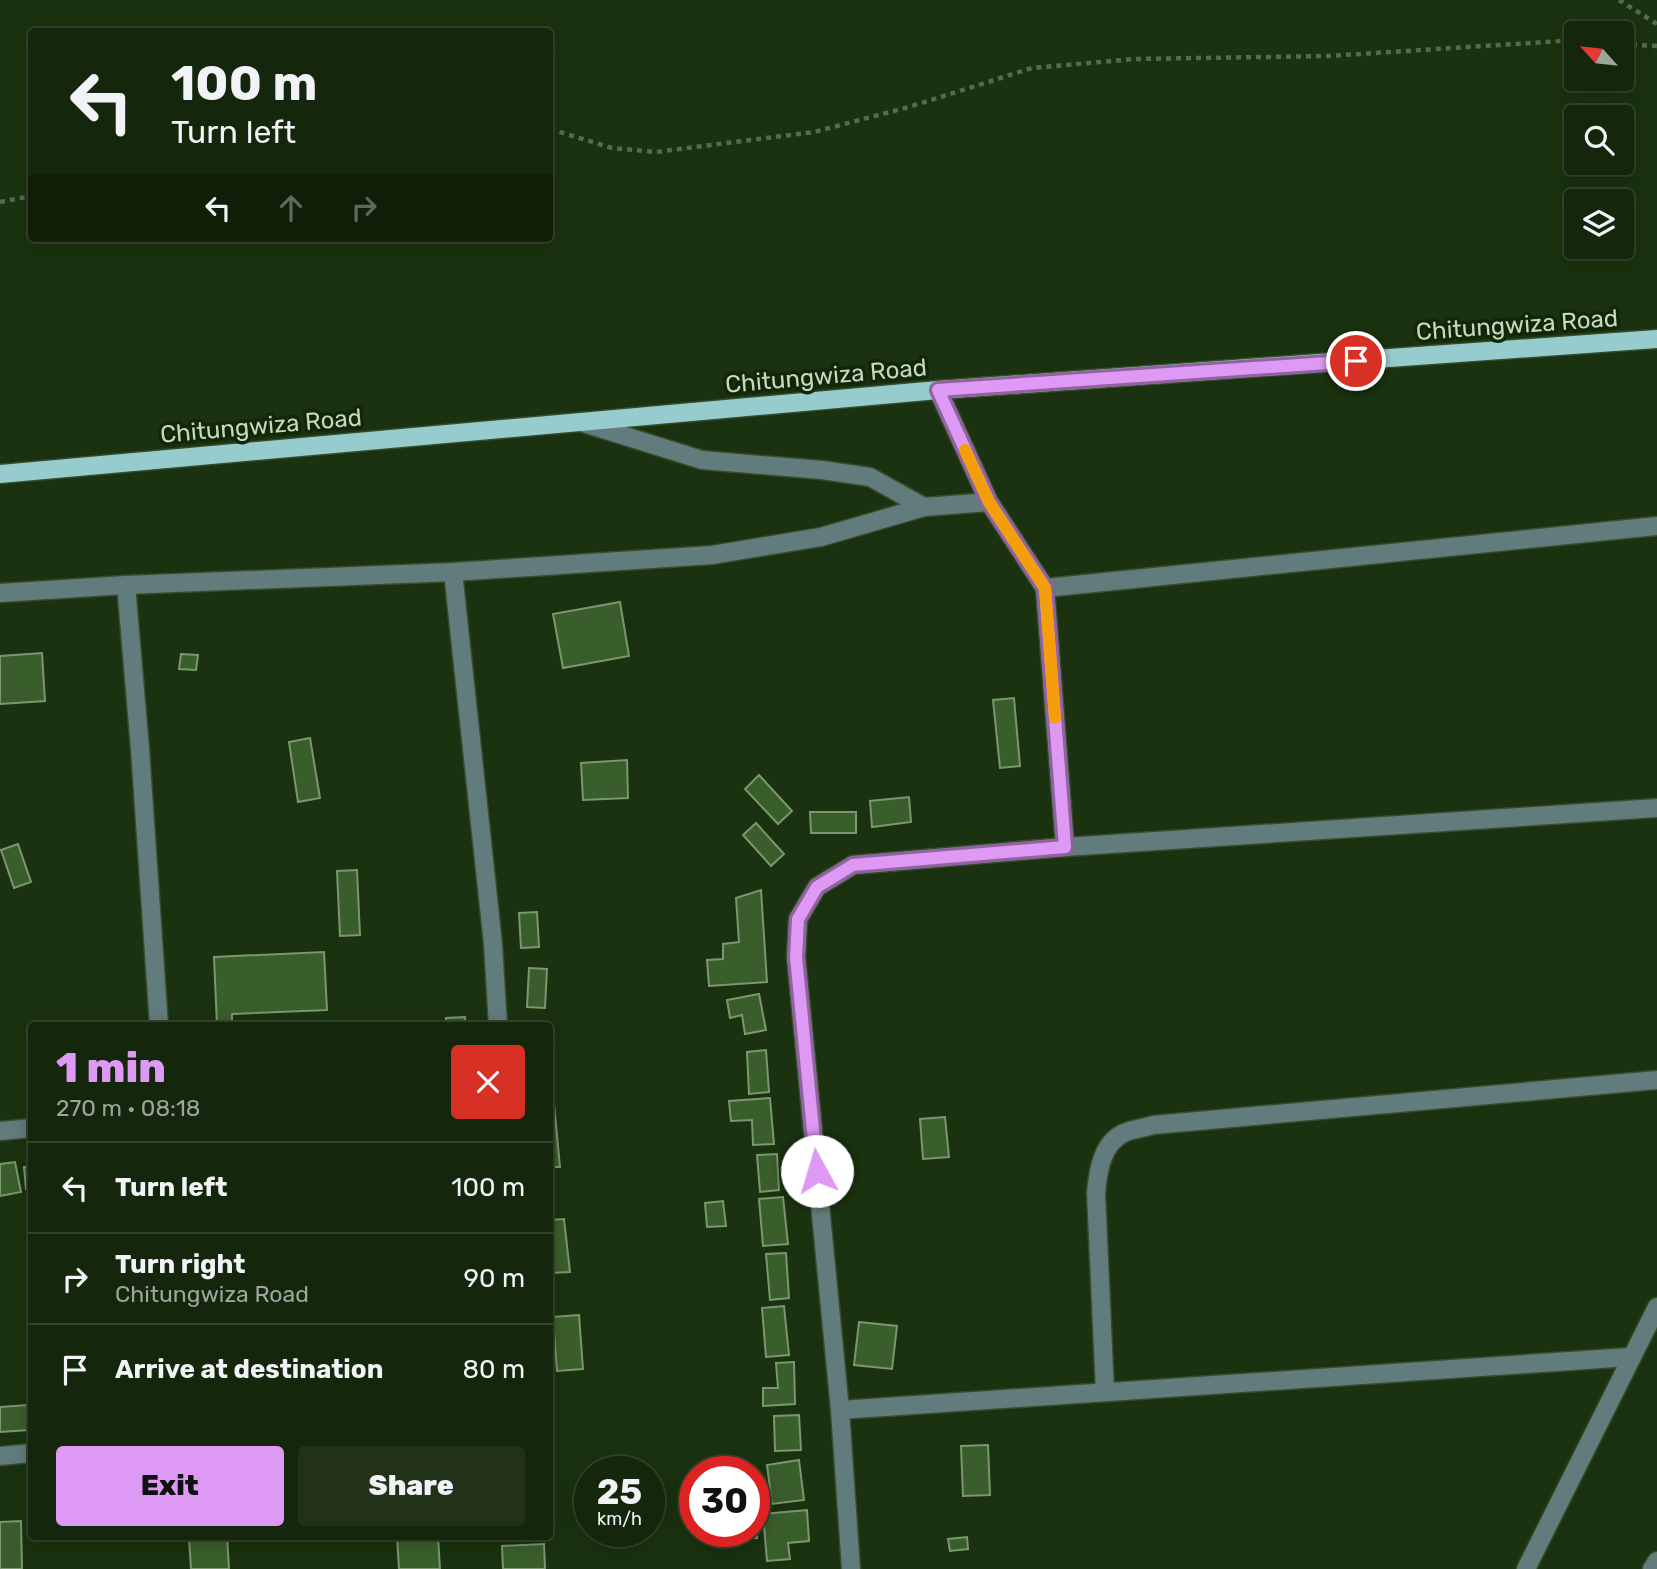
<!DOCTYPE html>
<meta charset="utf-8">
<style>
body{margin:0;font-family:Rubik,sans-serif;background:#213219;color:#f1f3f6;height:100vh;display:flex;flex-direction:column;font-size:26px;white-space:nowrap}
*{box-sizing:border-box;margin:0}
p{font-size:23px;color:#9da59d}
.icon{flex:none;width:38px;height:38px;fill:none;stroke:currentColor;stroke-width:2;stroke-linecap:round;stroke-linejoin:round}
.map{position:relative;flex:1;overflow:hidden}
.sheet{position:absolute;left:28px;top:1022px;width:525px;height:518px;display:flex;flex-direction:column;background:#14260b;border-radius:7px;box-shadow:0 4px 18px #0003,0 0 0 2px #33432c}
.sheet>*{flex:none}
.top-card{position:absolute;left:28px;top:28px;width:525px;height:214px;border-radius:7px;box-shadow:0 4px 18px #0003,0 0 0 2px #33432c;background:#14260b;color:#f1f3f6;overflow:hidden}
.needle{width:46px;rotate:297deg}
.fabs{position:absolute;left:1564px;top:21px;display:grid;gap:14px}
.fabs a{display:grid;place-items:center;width:70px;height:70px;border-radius:7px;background:#14260b;box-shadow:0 4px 18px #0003,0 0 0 2px #33432c;font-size:35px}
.speed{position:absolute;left:574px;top:1456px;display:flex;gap:14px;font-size:35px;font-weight:700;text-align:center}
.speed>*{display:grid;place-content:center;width:91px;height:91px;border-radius:50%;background:#14260b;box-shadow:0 4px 18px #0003,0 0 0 2px #33432c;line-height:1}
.speed small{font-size:18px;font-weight:400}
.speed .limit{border:10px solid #d22;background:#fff;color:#111}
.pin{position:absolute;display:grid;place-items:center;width:60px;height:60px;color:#fff;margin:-30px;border:4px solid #fff;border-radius:50%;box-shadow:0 2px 7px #0007}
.me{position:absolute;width:77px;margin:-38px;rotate:354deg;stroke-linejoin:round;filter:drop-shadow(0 0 5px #0008)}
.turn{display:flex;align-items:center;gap:24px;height:147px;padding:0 28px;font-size:32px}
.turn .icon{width:91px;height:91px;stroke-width:2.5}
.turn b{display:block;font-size:49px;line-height:60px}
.lanes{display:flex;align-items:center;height:66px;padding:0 28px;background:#0003;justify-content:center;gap:35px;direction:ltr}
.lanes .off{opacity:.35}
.round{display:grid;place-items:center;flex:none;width:74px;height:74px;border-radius:7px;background:#213219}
.headline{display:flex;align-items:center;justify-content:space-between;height:119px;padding:0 28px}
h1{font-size:42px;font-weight:800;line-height:52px;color:#dd99f4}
.primary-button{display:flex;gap:14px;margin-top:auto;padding:14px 28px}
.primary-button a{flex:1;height:80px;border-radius:7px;background:#dd99f4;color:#111;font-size:28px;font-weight:800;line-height:80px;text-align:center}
.primary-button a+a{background:#213219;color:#f1f3f6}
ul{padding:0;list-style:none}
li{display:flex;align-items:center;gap:21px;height:91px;padding:0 28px;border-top:2px solid #33432c}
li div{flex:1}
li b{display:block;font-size:26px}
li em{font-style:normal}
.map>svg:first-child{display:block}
</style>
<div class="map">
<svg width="1657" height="1569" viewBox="0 0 1657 1569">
<rect width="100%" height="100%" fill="#1a320f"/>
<g fill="#3a5e2b" stroke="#7a976f" stroke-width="2">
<polygon points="620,602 629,656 563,668 553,614"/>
<polygon points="42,653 45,701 0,704 0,656"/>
<polygon points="181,654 198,655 196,670 179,669"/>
<polygon points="1014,698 1020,766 1000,768 993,700"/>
<polygon points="310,738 320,798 298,802 289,742"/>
<polygon points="627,760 628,798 583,800 581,763"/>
<polygon points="759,775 792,811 778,824 745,789"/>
<polygon points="909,797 911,822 872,827 870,801"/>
<polygon points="810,812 856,812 856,833 811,833"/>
<polygon points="756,823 784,854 771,866 743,835"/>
<polygon points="18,844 31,882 14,888 1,850"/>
<polygon points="357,870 360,935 340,936 337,871"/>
<polygon points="761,890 767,982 709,986 707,960 723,959 723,944 739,942 736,898"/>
<polygon points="537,912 539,947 521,948 519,913"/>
<polygon points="324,952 327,1010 232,1014 232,1026 217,1026 214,957"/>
<polygon points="529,968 547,969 545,1008 527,1007"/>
<polygon points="759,994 766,1030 745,1034 742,1015 730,1018 727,1000"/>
<polygon points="465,1017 466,1026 446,1026 446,1018"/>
<polygon points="766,1050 769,1092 749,1094 747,1052"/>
<polygon points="550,1061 560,1167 550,1167"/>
<polygon points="770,1098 774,1144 753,1145 752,1120 731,1121 729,1101"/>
<polygon points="945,1117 949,1157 923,1159 920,1119"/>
<polygon points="777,1154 779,1190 760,1192 757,1155"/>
<polygon points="15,1162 21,1192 0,1196 0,1164"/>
<polygon points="24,1167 32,1167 32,1189 26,1189"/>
<polygon points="783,1197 788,1244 763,1246 759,1199"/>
<polygon points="723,1201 726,1226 707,1227 705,1203"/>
<polygon points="564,1219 570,1272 551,1273 550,1220"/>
<polygon points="786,1253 789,1298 770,1300 766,1254"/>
<polygon points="784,1306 789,1355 766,1357 762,1308"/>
<polygon points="579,1315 583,1369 557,1371 553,1317"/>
<polygon points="859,1322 897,1326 892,1369 854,1365"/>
<polygon points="794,1362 795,1404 763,1406 763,1388 778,1388 776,1363"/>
<polygon points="28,1405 29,1430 0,1432 0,1407"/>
<polygon points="799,1415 801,1450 775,1451 774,1416"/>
<polygon points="988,1445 990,1495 963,1496 961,1446"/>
<polygon points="799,1460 804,1500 772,1504 767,1465"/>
<polygon points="807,1510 809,1541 788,1543 790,1559 767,1561 763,1514"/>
<polygon points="754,1519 757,1519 757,1538 735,1538 735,1531 754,1531"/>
<polygon points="21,1521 22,1569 0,1569 0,1522"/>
<polygon points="716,1531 735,1531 735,1541 717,1543"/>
<polygon points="227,1536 229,1569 191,1569 189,1538"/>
<polygon points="397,1536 438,1536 440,1569 399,1569"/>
<polygon points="967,1537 968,1549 950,1551 948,1539"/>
<polygon points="544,1544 545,1569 503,1569 502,1546"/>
</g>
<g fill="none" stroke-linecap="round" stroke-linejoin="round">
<defs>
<g id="minor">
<polyline points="938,390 989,502 1045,588 1065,847"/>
<polyline points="580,422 702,460 822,470 870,477 924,507"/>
<polyline points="453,572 493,944 498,1026"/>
<polyline points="126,585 140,749 159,1026"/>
<polyline points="1045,588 1657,526"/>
<polyline points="0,593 126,585 453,572 712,555 821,537 924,507 989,502"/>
<polyline points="0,1131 32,1128"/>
<path d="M1105 1392 1096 1193C1098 1171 1102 1143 1124 1133 1133 1129 1144 1128 1153 1125L1657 1080"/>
<polyline points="840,1410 1630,1357"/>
<polyline points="0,1456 32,1453"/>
<polyline points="851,1569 840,1410 796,957 798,919 817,887 853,865 1065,847 1657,808"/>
<polyline points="1526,1569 1657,1307"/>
<polyline points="1652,1569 1657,1561"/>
</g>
<polyline id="major" points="0,474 938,390 1657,339"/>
</defs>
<use href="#minor" stroke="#364c2c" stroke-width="21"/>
<use href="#major" stroke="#364c2c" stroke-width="21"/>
<g stroke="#566b4d" stroke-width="4.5" stroke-dasharray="5 5" stroke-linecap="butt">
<polyline points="1619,0 1657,24"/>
<polyline points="1622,44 1657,46"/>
<polyline points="550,129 612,148 656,152 814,132 909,107 1032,68 1134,59 1328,56 1577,40"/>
<polyline points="0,202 32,196"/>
</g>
<use href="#minor" stroke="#627b7c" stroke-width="18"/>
<use href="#major" stroke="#96cccd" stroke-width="18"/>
</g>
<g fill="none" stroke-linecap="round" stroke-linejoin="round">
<defs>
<polyline id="route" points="817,1171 796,957 798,919 817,887 853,865 1065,847 1045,588 989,502 938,390 1356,361"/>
</defs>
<use href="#route" stroke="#90639f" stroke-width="18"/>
<use href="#route" stroke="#dd99f4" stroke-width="12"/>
<polyline stroke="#f59e0b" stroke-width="12" points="965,450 989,502 1045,588 1055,718"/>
</g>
<g text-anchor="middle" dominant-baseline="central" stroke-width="7" stroke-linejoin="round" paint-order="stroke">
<g font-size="24" fill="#c8d7c3" stroke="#102805">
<text transform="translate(1517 325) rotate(-4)">Chitungwiza Road</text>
<text transform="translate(826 376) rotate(-5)">Chitungwiza Road</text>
<text transform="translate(261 426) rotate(-5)">Chitungwiza Road</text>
</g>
</g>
</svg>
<div class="fabs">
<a><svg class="needle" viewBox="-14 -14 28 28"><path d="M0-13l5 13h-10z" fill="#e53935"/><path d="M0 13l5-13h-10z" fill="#9da59d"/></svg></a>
<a><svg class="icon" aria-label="search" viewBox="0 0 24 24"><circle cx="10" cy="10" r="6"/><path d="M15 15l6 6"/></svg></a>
<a><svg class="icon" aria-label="layers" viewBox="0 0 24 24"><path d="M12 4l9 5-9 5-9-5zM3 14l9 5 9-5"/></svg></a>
</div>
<div class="speed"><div>25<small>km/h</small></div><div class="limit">30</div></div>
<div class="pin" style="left:1356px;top:361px;background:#d93025"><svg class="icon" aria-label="arrive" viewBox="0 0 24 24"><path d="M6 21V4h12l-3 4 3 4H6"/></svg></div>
<svg class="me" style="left:817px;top:1171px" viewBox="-20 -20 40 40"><circle r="19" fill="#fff"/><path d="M0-13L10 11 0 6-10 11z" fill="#dd99f4"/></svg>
<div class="top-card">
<div class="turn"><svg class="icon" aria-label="left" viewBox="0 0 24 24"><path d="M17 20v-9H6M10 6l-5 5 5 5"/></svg><div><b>100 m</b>Turn left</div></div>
<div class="lanes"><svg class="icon" aria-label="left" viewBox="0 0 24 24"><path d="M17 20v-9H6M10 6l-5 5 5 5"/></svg><svg class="icon off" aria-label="ahead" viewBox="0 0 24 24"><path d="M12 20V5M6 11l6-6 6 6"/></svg><svg class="icon off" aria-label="right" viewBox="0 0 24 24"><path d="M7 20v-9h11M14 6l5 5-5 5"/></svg></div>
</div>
<section class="sheet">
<div class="headline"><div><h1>1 min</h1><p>270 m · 08:18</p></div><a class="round" style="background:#d93025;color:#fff"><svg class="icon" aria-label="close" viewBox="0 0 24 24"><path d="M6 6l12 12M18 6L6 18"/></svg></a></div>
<ul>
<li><svg class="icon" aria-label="left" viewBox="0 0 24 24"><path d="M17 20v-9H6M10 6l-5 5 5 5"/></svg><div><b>Turn left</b></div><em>100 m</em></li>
<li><svg class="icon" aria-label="right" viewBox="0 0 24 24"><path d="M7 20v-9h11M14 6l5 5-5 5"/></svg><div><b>Turn right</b><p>Chitungwiza Road</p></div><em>90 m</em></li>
<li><svg class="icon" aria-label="arrive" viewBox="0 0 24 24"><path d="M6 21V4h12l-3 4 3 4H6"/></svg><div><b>Arrive at destination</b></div><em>80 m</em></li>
</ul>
<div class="primary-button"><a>Exit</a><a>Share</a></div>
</section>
</div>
